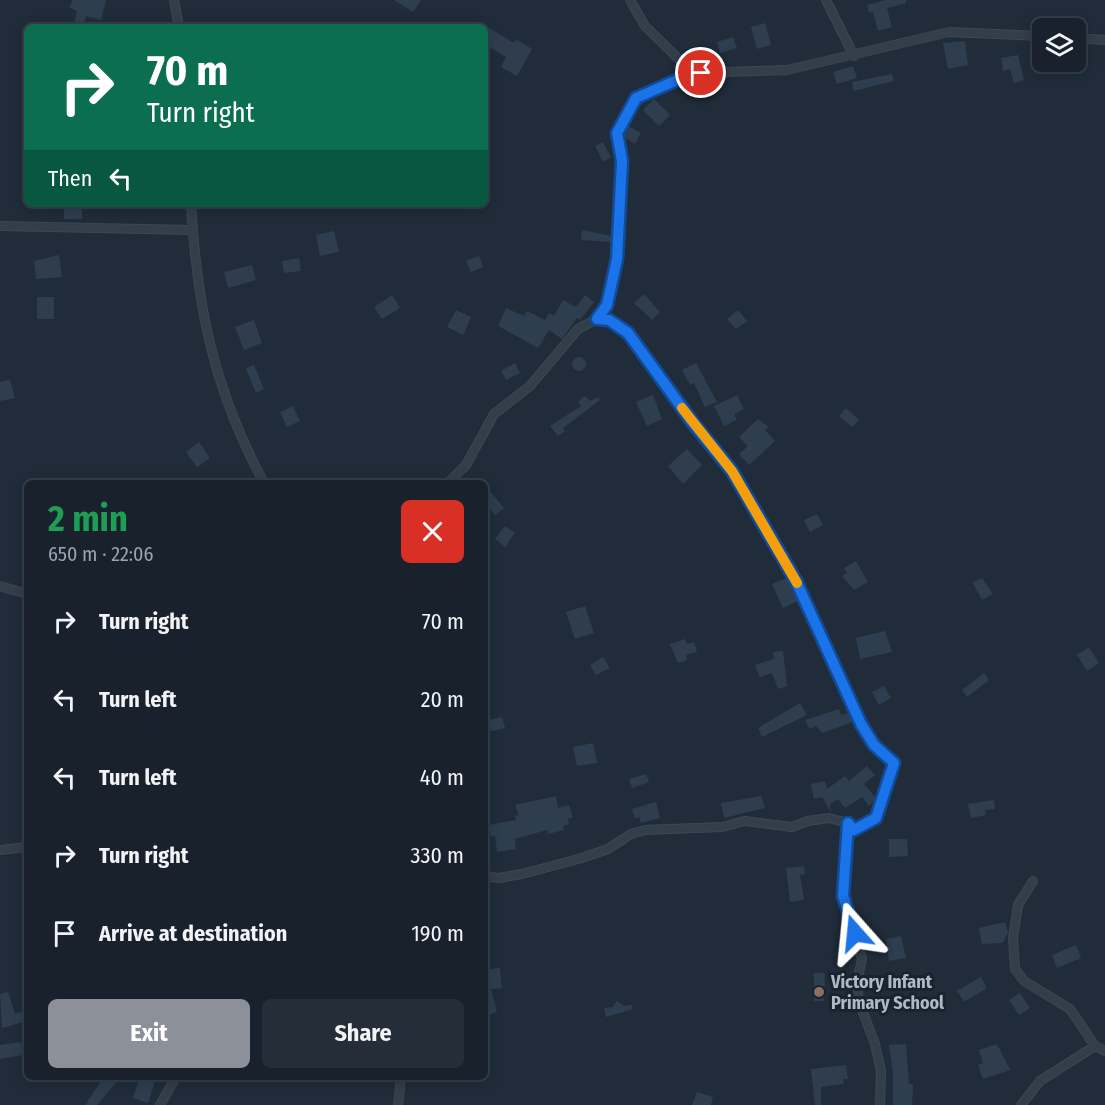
<!DOCTYPE html>
<meta charset="utf-8">
<style>
body{margin:0;font-family:"Fira Sans Condensed",sans-serif;background:#252e38;color:#f1f3f6;height:100vh;display:flex;flex-direction:column;font-size:22px;white-space:nowrap}
*{box-sizing:border-box;margin:0}
p{font-size:20px;color:#9fa3a9}
.icon{flex:none;width:33px;height:33px;fill:none;stroke:currentColor;stroke-width:2;stroke-linecap:round;stroke-linejoin:round}
.map{position:relative;flex:1;overflow:hidden}
.panel{position:absolute;left:24px;top:480px;width:464px;height:600px;display:flex;flex-direction:column;background:#18212c;border-radius:9px;box-shadow:0 3px 15px #0003,0 0 0 2px #363e48}
.panel>*{flex:none}
.banner{position:absolute;left:24px;top:24px;width:464px;height:183px;border-radius:9px;box-shadow:0 3px 15px #0003,0 0 0 2px #363e48;background:#0b6e4f;color:#fff;overflow:hidden}
.tools{position:absolute;left:1032px;top:18px;display:grid;gap:12px}
.tools a{display:grid;place-items:center;width:54px;height:54px;border-radius:9px;background:#18212c;box-shadow:0 3px 15px #0003,0 0 0 2px #363e48;font-size:30px}
.pin{position:absolute;display:grid;place-items:center;width:51px;height:51px;color:#fff;margin:-26px;border:3px solid #fff;border-radius:50%;box-shadow:0 2px 6px #0007}
.me{position:absolute;width:66px;margin:-33px;rotate:342deg;stroke-linejoin:round;filter:drop-shadow(0 0 4px #0008)}
.turn{display:flex;align-items:center;gap:21px;height:126px;padding:0 24px;font-size:27px}
.turn .icon{width:78px;height:78px;stroke-width:2.5}
.turn b{display:block;font-size:42px;line-height:51px}
.then{display:flex;align-items:center;height:57px;padding:0 24px;background:#0003;gap:12px;font-size:22px}
.round{display:grid;place-items:center;flex:none;width:63px;height:63px;border-radius:9px;background:#252e38}
.overview{display:flex;align-items:center;justify-content:space-between;height:102px;padding:0 24px}
h1{font-size:36px;font-weight:700;line-height:45px;color:#1e9e55}
.action{display:flex;gap:12px;margin-top:auto;padding:12px 24px}
.action a{flex:1;height:69px;border-radius:9px;background:#8c9099;color:#fff;font-size:24px;font-weight:700;line-height:69px;text-align:center}
.action a+a{background:#252e38;color:#f1f3f6}
ul{padding:0;list-style:none}
li{display:flex;align-items:center;gap:18px;height:78px;padding:0 24px}
li div{flex:1}
li b{display:block;font-size:22px}
li em{font-style:normal}
.map>svg:first-child{display:block}
</style>
<div class="map">
<svg width="1105" height="1105" viewBox="0 0 1105 1105">
<rect width="100%" height="100%" fill="#202c3a"/>
<g fill="#2e3e4f">
<polygon points="73,0 106,0 101,20 86,16 84,26 74,24 77,11 69,7"/>
<polygon points="394,0 421,0 413,12"/>
<polygon points="885,0 906,0 906,3 887,8 892,27 878,31 873,12 869,13 867,5"/>
<polygon points="765,23 771,45 757,49 751,27"/>
<polygon points="489,28 514,43 516,39 532,49 517,76 501,67 506,57 484,44 484,36"/>
<polygon points="733,37 737,48 720,53 717,42"/>
<polygon points="965,41 968,65 948,69 943,43"/>
<polygon points="1018,55 1024,80 1014,83 1010,69 1003,71 1001,58"/>
<polygon points="853,66 857,78 837,84 833,72"/>
<polygon points="892,74 894,81 854,91 852,82"/>
<polygon points="654,99 670,115 659,126 643,110"/>
<polygon points="628,126 641,133 635,144 624,137"/>
<polygon points="603,142 611,157 603,162 595,146"/>
<rect x="64" y="204" width="18" height="15"/>
<polygon points="582,230 612,236 611,242 581,240"/>
<polygon points="334,231 339,252 320,256 316,235"/>
<polygon points="59,255 62,277 36,279 34,261"/>
<polygon points="479,256 483,267 471,272 466,261"/>
<polygon points="299,258 301,271 284,273 282,261"/>
<polygon points="252,265 256,280 228,288 224,272"/>
<polygon points="644,294 660,312 652,320 634,303"/>
<polygon points="392,295 400,308 382,319 374,307"/>
<polygon points="585,295 594,302 580,320 577,318 562,339 549,330 538,348 498,326 506,308 524,316 527,311 545,320 549,313 554,316 563,300 576,307"/>
<rect x="37" y="297" width="17" height="22"/>
<polygon points="456,310 471,317 463,335 447,327"/>
<polygon points="738,310 747,321 736,329 727,319"/>
<polygon points="254,320 262,343 244,350 235,327"/>
<circle cx="579" cy="364" r="7"/>
<polygon points="515,363 520,373 506,380 501,371"/>
<polygon points="696,363 717,402 705,407 694,383 690,385 682,370"/>
<polygon points="254,365 264,389 256,393 246,368"/>
<polygon points="10,380 15,398 0,401 0,382"/>
<polygon points="653,395 662,419 647,426 636,402"/>
<polygon points="737,395 744,409 734,414 737,420 724,426 714,406"/>
<polygon points="585,396 590,401 598,397 600,400 563,428 565,431 558,436 550,426 581,406 578,402"/>
<polygon points="293,406 300,421 287,427 280,412"/>
<polygon points="846,408 859,420 852,427 839,416"/>
<polygon points="758,419 769,427 765,430 775,441 749,465 739,454 748,446 739,437"/>
<polygon points="199,442 210,458 197,467 186,452"/>
<polygon points="687,449 702,465 683,484 668,466"/>
<polygon points="484,484 504,508 495,515 484,502"/>
<polygon points="817,514 823,525 810,532 804,520"/>
<polygon points="505,526 515,533 505,547 495,539"/>
<polygon points="856,561 868,582 854,590 842,576 847,573 844,568"/>
<polygon points="787,578 798,601 783,608 772,584"/>
<polygon points="982,578 993,594 982,600 973,583"/>
<polygon points="585,606 594,633 575,639 566,612"/>
<polygon points="885,631 892,652 860,659 856,638"/>
<polygon points="685,639 687,644 694,642 697,652 686,655 687,660 678,663 670,644"/>
<polygon points="1089,647 1099,663 1087,671 1077,655"/>
<polygon points="783,651 787,686 778,689 772,673 760,677 755,665 774,659 773,652"/>
<polygon points="603,657 610,668 596,675 590,665"/>
<polygon points="984,673 989,680 967,697 962,690"/>
<polygon points="884,686 891,698 879,705 872,692"/>
<polygon points="800,703 807,715 762,737 758,728"/>
<polygon points="839,709 841,715 848,713 853,722 822,733 816,726 810,729 805,720"/>
<polygon points="502,717 505,728 487,732 484,721"/>
<polygon points="593,743 597,763 577,766 573,747"/>
<polygon points="867,766 875,775 864,784 876,798 869,806 862,797 845,808 838,799 830,804 831,812 822,797 814,799 811,784 825,781 827,789 845,776 849,781"/>
<polygon points="646,774 649,782 632,788 629,779"/>
<polygon points="556,796 558,808 569,805 573,817 568,819 569,824 563,826 564,830 548,834 547,830 515,839 516,849 497,852 495,836 491,837 489,825 516,820 515,816 519,815 515,805"/>
<polygon points="761,796 765,808 724,818 721,803"/>
<polygon points="994,800 995,809 985,810 986,815 971,818 968,804"/>
<polygon points="656,802 660,818 641,823 639,817 635,818 632,809"/>
<polygon points="889,839 907,839 908,856 889,857"/>
<polygon points="804,866 805,874 800,875 804,900 790,902 786,868"/>
<polygon points="1005,922 1008,932 1003,943 982,944 979,928"/>
<polygon points="901,936 906,958 889,961 886,939"/>
<polygon points="1076,945 1081,958 1057,968 1052,955"/>
<polygon points="500,968 502,988 491,989 497,1012 484,1016 487,985 484,986 484,970"/>
<polygon points="814,973 825,973 824,1001 814,1001"/>
<polygon points="981,977 987,988 964,1002 957,991"/>
<polygon points="8,992 15,1014 23,1011 26,1021 2,1028 0,994"/>
<polygon points="1020,993 1030,1008 1019,1015 1009,1000"/>
<polygon points="617,1001 624,1006 632,1005 633,1009 606,1017 604,1008 613,1007"/>
<polygon points="21,1042 23,1055 0,1059 0,1045"/>
<polygon points="906,1044 909,1084 913,1084 912,1105 893,1105 893,1072 889,1045"/>
<polygon points="997,1044 1010,1070 983,1079 978,1065 983,1063 979,1050"/>
<polygon points="846,1065 848,1079 843,1079 844,1084 821,1087 821,1105 815,1105 811,1069"/>
<polygon points="104,1077 121,1077 97,1105 85,1105"/>
<polygon points="140,1077 155,1081 148,1103 133,1098"/>
<polygon points="697,1092 713,1097 711,1105 692,1105"/>
</g>
<g fill="none" stroke-linecap="round" stroke-linejoin="round">
<defs>
<g id="street">
<polyline points="174,0 179,27"/>
<polyline points="630,0 645,26 693,73 787,70 949,32 1042,36"/>
<polyline points="826,0 854,56"/>
<polyline points="1076,38 1105,40"/>
<path d="M191 204C197 308 214 390 264 483"/>
<polyline points="0,226 192,230"/>
<polyline points="597,319 607,305 617,259 622,161 617,133 636,98 693,73"/>
<polyline points="448,483 466,465 494,414 530,386 578,329 597,319 609,320 628,333 693,423 732,471 796,581 861,725 875,745 894,763 876,818 854,829 848,823 829,818 808,821 792,827 745,821 722,827 645,830 631,834 608,849 582,858 522,874 499,878 484,876"/>
<polyline points="0,586 27,594"/>
<polyline points="848,823 843,896 862,959 858,977 858,999 875,1044 881,1071 880,1105"/>
<polyline points="0,850 27,847"/>
<polyline points="1033,881 1018,905 1013,938 1015,969 1024,981 1070,1009 1095,1046"/>
<polyline points="160,1105 176,1077"/>
<polyline points="398,1105 401,1077"/>
<polyline points="1021,1105 1040,1081 1095,1046 1105,1051"/>
</g>
</defs>
<use href="#street" stroke="#3d4754" stroke-width="10"/>
<use href="#street" stroke="#333e4b" stroke-width="8"/>
</g>
<g fill="none" stroke-linecap="round" stroke-linejoin="round">
<defs>
<polyline id="route" points="701,73 693,73 636,98 617,133 622,161 617,259 607,305 597,319 609,320 628,333 693,423 732,471 796,581 861,724 874,745 894,763 876,818 854,830 848,823 843,896 855,933"/>
</defs>
<use href="#route" stroke="#114b97" stroke-width="15"/>
<use href="#route" stroke="#1a73e8" stroke-width="10"/>
<polyline stroke="#f59e0b" stroke-width="10" points="682,408 732,471 797,583"/>
</g>
<circle fill="#8d6e63" stroke="#19232f" stroke-width="2" cx="819" cy="992" r="6"/>
<g text-anchor="middle" dominant-baseline="central" stroke-width="6" stroke-linejoin="round" paint-order="stroke">
<g font-size="18" font-weight="bold" fill="#aeb9c7" stroke="#19232f" text-anchor="start">
<text x="831" y="982">Victory Infant<tspan x="831" dy="21">Primary School</tspan></text>
</g>
</g>
</svg>
<div class="tools">
<a><svg class="icon" aria-label="layers" viewBox="0 0 24 24"><path d="M12 4l9 5-9 5-9-5zM3 14l9 5 9-5"/></svg></a>
</div>
<div class="pin" style="left:701px;top:73px;background:#d93025"><svg class="icon" aria-label="arrive" viewBox="0 0 24 24"><path d="M6 21V4h12l-3 4 3 4H6"/></svg></div>
<svg class="me" style="left:855px;top:933px" viewBox="-20 -20 40 40"><path d="M0-17L14 15 0 8-14 15z" fill="#1a73e8" stroke="#fff" stroke-width="4"/></svg>
<div class="banner">
<div class="turn"><svg class="icon" aria-label="right" viewBox="0 0 24 24"><path d="M7 20v-9h11M14 6l5 5-5 5"/></svg><div><b>70 m</b>Turn right</div></div>
<div class="then">Then<svg class="icon" aria-label="left" viewBox="0 0 24 24"><path d="M17 20v-9H6M10 6l-5 5 5 5"/></svg></div>
</div>
<section class="panel">
<div class="overview"><div><h1>2 min</h1><p>650 m · 22:06</p></div><a class="round" style="background:#d93025;color:#fff"><svg class="icon" aria-label="close" viewBox="0 0 24 24"><path d="M6 6l12 12M18 6L6 18"/></svg></a></div>
<ul>
<li><svg class="icon" aria-label="right" viewBox="0 0 24 24"><path d="M7 20v-9h11M14 6l5 5-5 5"/></svg><div><b>Turn right</b></div><em>70 m</em></li>
<li><svg class="icon" aria-label="left" viewBox="0 0 24 24"><path d="M17 20v-9H6M10 6l-5 5 5 5"/></svg><div><b>Turn left</b></div><em>20 m</em></li>
<li><svg class="icon" aria-label="left" viewBox="0 0 24 24"><path d="M17 20v-9H6M10 6l-5 5 5 5"/></svg><div><b>Turn left</b></div><em>40 m</em></li>
<li><svg class="icon" aria-label="right" viewBox="0 0 24 24"><path d="M7 20v-9h11M14 6l5 5-5 5"/></svg><div><b>Turn right</b></div><em>330 m</em></li>
<li><svg class="icon" aria-label="arrive" viewBox="0 0 24 24"><path d="M6 21V4h12l-3 4 3 4H6"/></svg><div><b>Arrive at destination</b></div><em>190 m</em></li>
</ul>
<div class="action"><a>Exit</a><a>Share</a></div>
</section>
</div>
